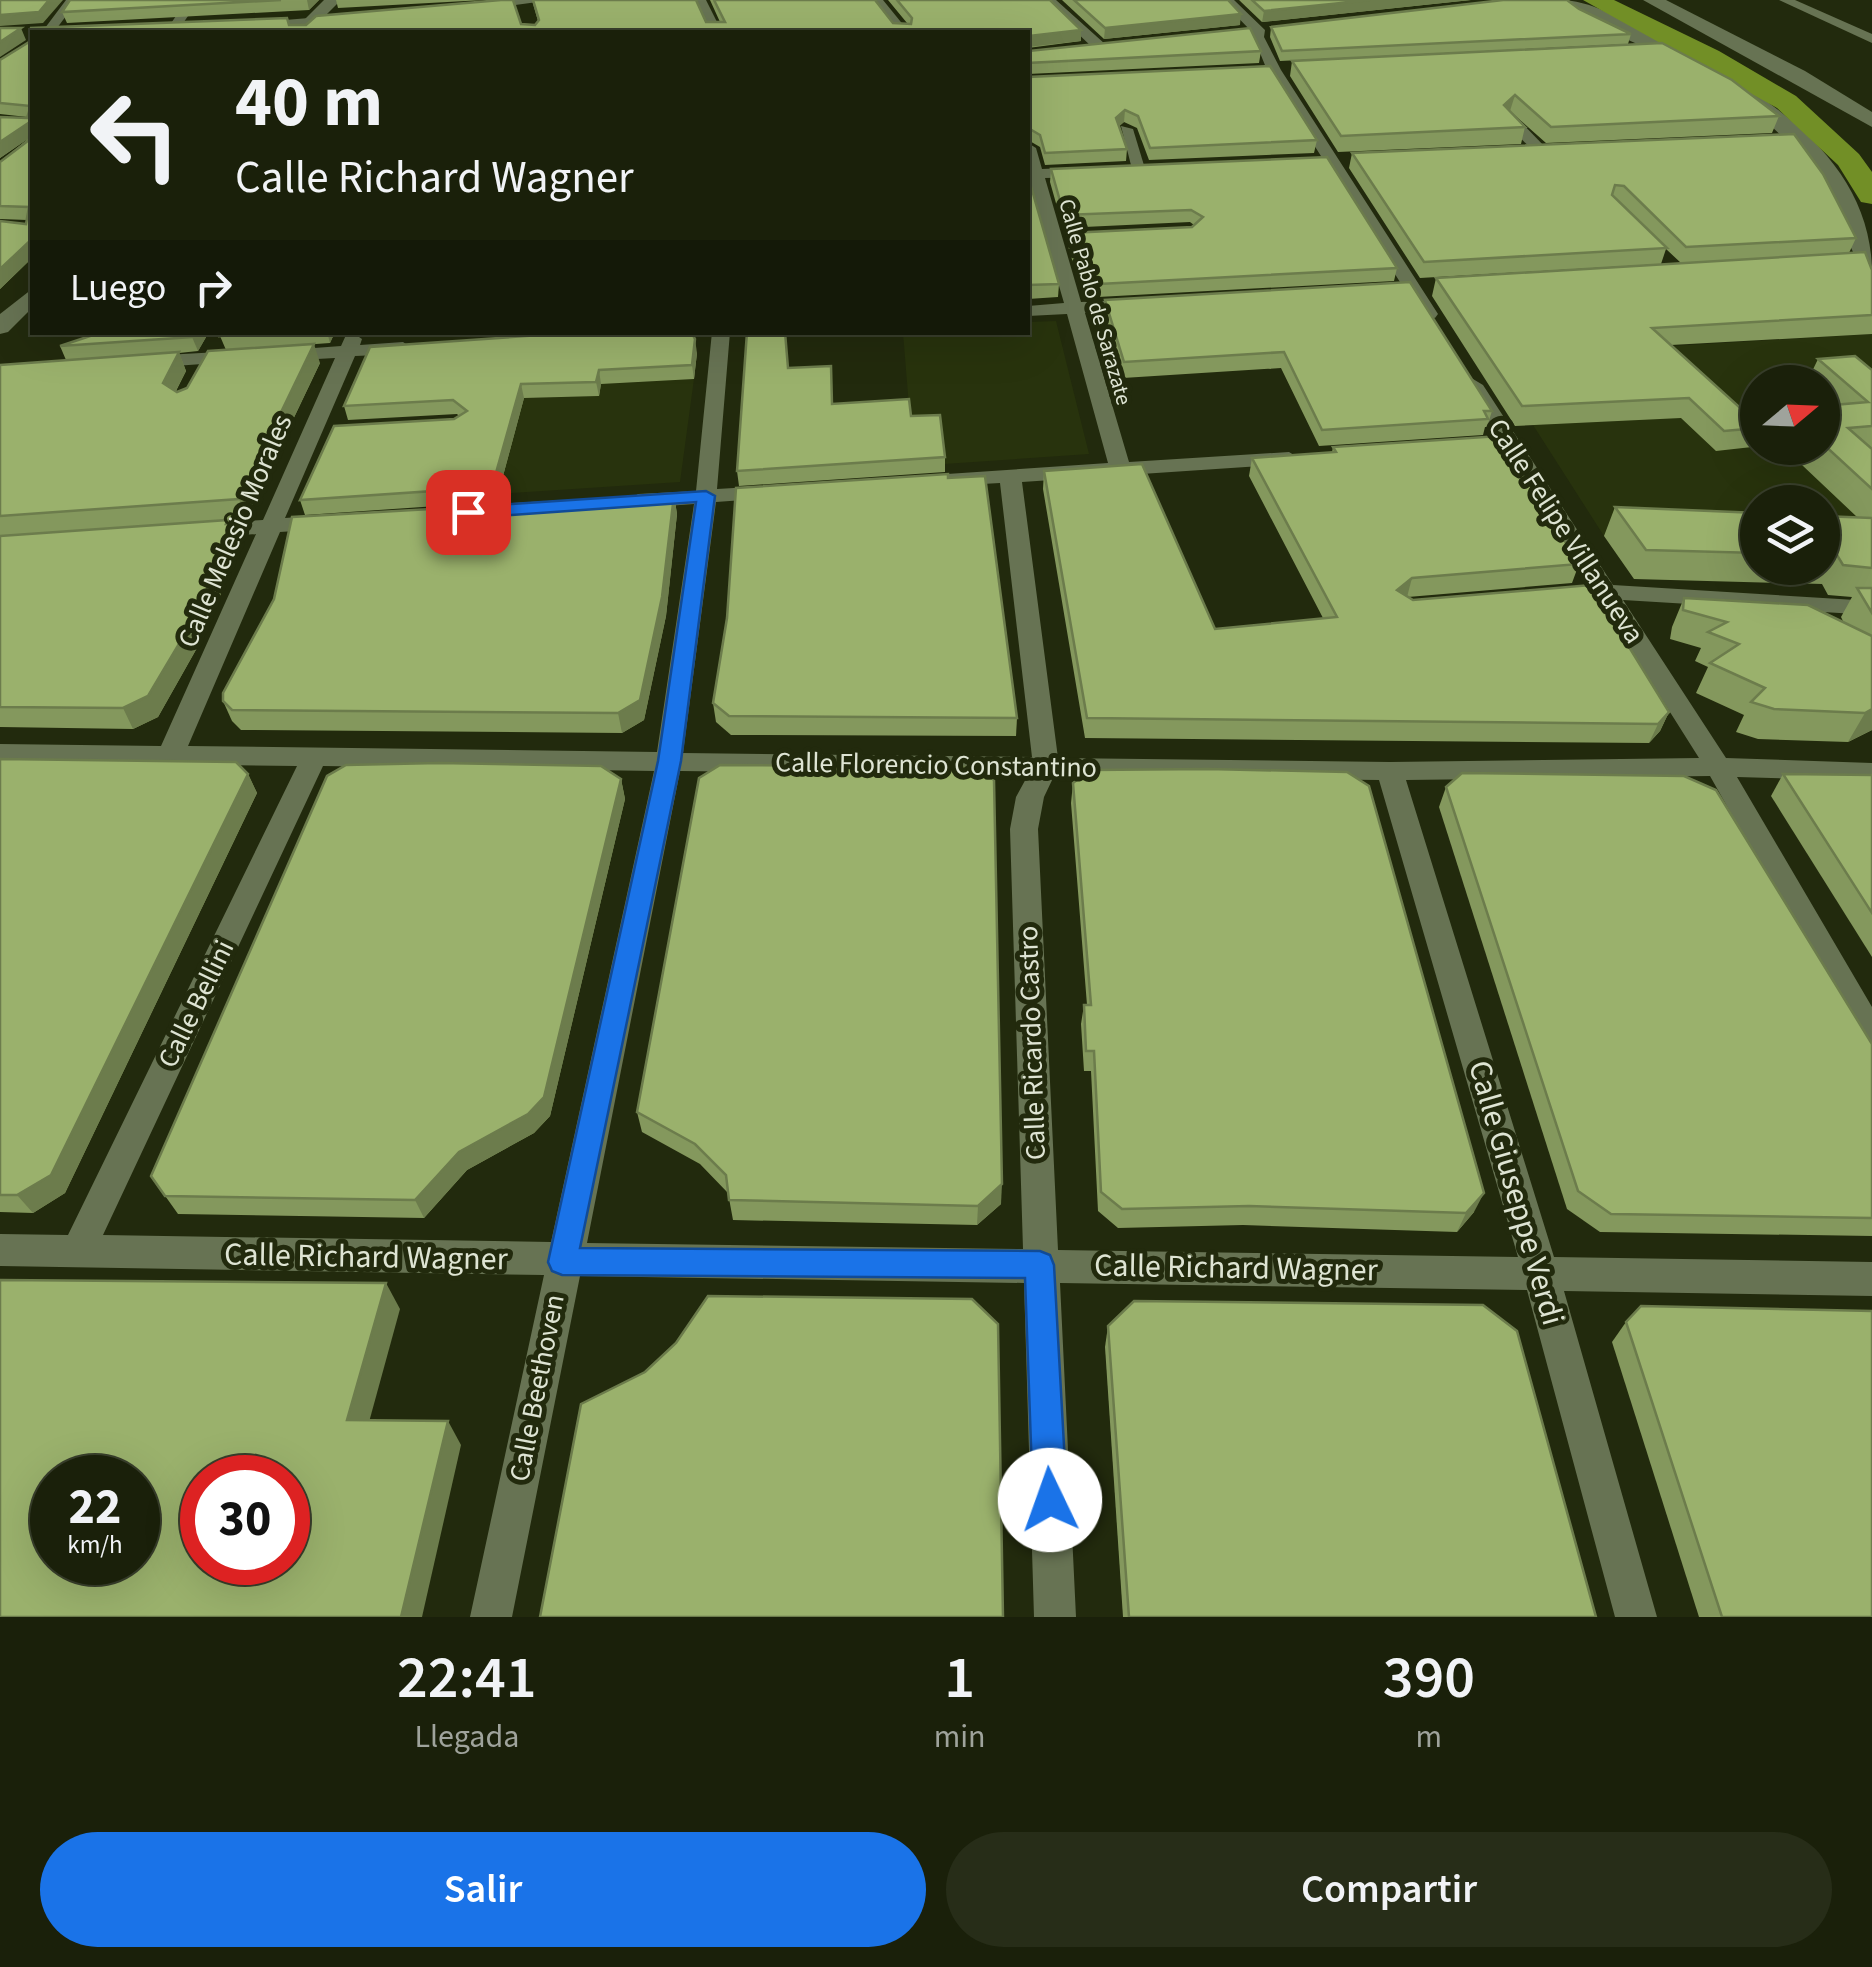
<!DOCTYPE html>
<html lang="es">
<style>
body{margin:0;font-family:"Source Sans 3",sans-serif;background:#272d18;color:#f1f3f6;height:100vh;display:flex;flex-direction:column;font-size:38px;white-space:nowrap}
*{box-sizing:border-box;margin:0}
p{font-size:32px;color:#9fa39c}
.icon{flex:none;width:55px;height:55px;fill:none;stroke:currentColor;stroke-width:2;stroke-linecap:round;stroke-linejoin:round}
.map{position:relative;height:1617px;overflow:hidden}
.panel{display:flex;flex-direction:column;background:#1a200a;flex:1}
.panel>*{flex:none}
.hud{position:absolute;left:30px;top:30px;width:1000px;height:305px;border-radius:0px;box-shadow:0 10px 40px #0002,0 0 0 2px #383e2b;background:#1a200a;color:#f1f3f6;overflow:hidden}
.needle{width:65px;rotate:71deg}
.tools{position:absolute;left:1740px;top:365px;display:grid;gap:20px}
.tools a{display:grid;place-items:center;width:100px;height:100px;border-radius:50%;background:#1a200a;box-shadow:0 10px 40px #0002,0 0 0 2px #383e2b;font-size:50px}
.speed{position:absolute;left:30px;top:1455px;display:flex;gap:20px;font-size:50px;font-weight:700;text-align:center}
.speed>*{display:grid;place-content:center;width:130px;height:130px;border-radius:50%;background:#1a200a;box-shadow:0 10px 40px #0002,0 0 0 2px #383e2b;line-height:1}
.speed small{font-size:25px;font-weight:400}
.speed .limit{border:15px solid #d22;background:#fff;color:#111}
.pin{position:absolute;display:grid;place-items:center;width:85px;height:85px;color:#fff;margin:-42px;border-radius:20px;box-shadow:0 5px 15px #0006}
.me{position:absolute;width:110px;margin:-55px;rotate:357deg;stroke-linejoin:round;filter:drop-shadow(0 0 8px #0008)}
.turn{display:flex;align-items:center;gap:35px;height:210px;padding:0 40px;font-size:45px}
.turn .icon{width:130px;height:130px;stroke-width:2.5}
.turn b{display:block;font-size:70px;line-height:85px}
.then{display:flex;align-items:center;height:95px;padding:0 40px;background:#0003;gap:20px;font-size:38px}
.eta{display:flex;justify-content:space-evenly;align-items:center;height:170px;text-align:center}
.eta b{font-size:60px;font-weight:600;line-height:70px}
.action{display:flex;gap:20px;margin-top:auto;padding:20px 40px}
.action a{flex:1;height:115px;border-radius:60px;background:#1a73e8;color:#fff;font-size:40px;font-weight:600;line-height:115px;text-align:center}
.action a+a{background:#272d18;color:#f1f3f6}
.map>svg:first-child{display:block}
</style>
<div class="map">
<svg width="1872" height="1617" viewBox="0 0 1872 1617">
<rect width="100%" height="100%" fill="#222a0d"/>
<g fill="#28330d" fill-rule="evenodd">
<polygon points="1056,321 1089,454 944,464 911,431 903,333 1028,332 1028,322"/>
<path d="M1872 334V547L1823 545 1822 502H1758L1757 542 1604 536 1533 425 1638 420 1590 351ZM1758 382H1822V448H1758Z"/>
<polygon points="694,379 680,482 498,494 524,398 598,396 601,384"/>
</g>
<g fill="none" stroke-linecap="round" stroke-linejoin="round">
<g fill="#677353" fill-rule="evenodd">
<polygon points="66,0 78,0 54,32 42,32"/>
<polygon points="187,0 199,0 177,32 165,32"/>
<polygon points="503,0 552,0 478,10 472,6"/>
<polygon points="694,0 706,0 722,32 710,32"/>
<polygon points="870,0 883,0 909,32 896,32"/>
<polygon points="1043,0 1056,0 1105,44 1105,50 1095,50"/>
<polygon points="1221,0 1234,0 1265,30 1264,37 1281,70 1438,314 1435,318 1420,314 1267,70 1251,31"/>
<polygon points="1779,0 1795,0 1872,34 1872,43"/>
<polygon points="346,15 341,22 254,27 248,23"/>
<polygon points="1505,116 1515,116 1547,149 1547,155 1537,155 1505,122"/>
<polygon points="1121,126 1133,129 1146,172 1132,169"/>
<path d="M1028 143 1036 148 1042 169 1086 167 1094 172 1086 177 1045 178 1081 302 1141 299 1150 304 1141 309 1085 313 1129 462 1289 452 1299 458 1289 464 1022 482 1058 758 1390 762 1699 758 1598 598 1582 591 1590 585 1463 385 1473 379 1483 385 1613 585 1872 601V615L1623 600 1726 758 1872 763V781L1737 777 1872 1007V1048L1861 1044 1710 776 1406 780 1554 1257 1872 1262V1296L1564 1291 1657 1617H1615L1527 1290 1060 1283 1076 1617H1034L1024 1283 580 1276 512 1617H470L544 1275 0 1266V1234L68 1235 297 766 0 762V744L161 746 256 534 199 538 188 531 199 524 263 520 335 358 281 361 271 355 274 351 341 346 346 335 353 333 362 339 360 345 403 342 412 348 403 354 355 356 285 518 326 515 337 522 326 529 280 532 188 746 657 752 694 504 638 508 627 501 638 494 696 491 712 332H730L717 489 770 486 781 492 770 498 716 502 683 753 1032 757 1000 483 947 486 936 480 947 474 1108 463 1067 314 1028 316V306L1064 303 1028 179ZM323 766 654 771 551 1242 103 1235ZM680 771 1028 775 1016 797 1010 829 1023 1249 587 1243ZM1054 776 1379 780 1518 1257 1058 1250 1038 829 1044 797Z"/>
<polygon points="238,351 248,357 245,361 146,368 136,362 146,356"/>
</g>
<g fill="#677353" fill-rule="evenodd">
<polygon points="324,0 341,0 309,32 292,32"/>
<polygon points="32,289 32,308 8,332 0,334 0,314"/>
</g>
<g fill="#677353" fill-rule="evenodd">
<path d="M1558 0C1592 0 1620 19 1650 34 1746 82 1872 150 1872 273L1859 265C1803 141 1774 113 1652 51 1623 36 1581 23 1558 0Z"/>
<polygon points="1643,0 1666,0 1805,71 1872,112 1872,127"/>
</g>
<polygon fill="#728f26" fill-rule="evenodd" points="1583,0 1614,0 1719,51 1796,96 1859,154 1872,172 1872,204 1861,202 1838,165 1777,108"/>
</g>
<g fill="#84985d">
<polygon points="70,0 319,0 309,10 67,23 62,12"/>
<polygon points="336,0 484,0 338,8"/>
<polygon points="501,0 513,0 521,24 535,25 538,21 532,0 696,0 706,22 720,22 710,0 875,0 893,23 907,23 888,0 1050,0 1081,30 1081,41 1028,48 1028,32 32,32 32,258 0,289 0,221 26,224 27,220 0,219 0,162 29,138 0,158 0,117 27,117 0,114 0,60 29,42 31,28 287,18 289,25 306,25 316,16"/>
<polygon points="1062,0 1228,0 1240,25 1104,39"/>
<polygon points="1239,0 1471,0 1262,22"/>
<polygon points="1579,9 1631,34 1628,44 1280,61 1270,37 1271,27"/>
<polygon points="1028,50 1029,51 1261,51 1259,63 1028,74 1028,76"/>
<polygon points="1292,61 1779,116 1772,133 1546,143 1510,111 1525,127 1521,144 1338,152 1290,76"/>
<polygon points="1028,77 1317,140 1314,153 1149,160 1137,128 1124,122 1119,126 1127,149 1126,161 1045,165 1040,147 1028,140"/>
<polygon points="1794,134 1856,238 1849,253 1872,270 1872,334 1671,345 1758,424 1758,436 1752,447 1716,451 1681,418 1515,426 1432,296 1436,278 1681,263 1666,249 1661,264 1420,278 1349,168 1352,153"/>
<polygon points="1051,169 1397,268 1394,281 1098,297 1083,296 1068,246 1069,233 1192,227 1194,225 1190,222 1063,228 1050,182"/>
<polygon points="1028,176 1059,284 1058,297 1028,299"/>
<polygon points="1105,300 1492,411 1487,427 1485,427 1483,435 1319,446 1281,368 1123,378 1104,316"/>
<polygon points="33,332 101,332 35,336"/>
<polygon points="102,332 209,332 198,351 179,353 186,371 176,391 177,392 187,388 226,350 220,336 222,332 335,332 330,343 260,348 320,363 246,518 61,532 228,520 230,524 232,524 240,544 206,632 158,717 133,729 0,727 0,365 66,360 60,346"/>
<polygon points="697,353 694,379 601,384 599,396 524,398 496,502 305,515 300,500 459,416 457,414 348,420 344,406"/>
<polygon points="1818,359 1872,370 1872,730 1848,742 1758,739 1736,732 1744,715 1696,693 1708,667 1695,661 1701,648 1670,639 1672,627 1684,598 1844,623 1841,617 1852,597 1828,595 1822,584 1634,579 1604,536 1615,507 1758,513 1758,568 1822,568 1822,516 1857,517 1784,448 1822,448 1822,406 1828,406 1822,401 1822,382 1807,382"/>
<polygon points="788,368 832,404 911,416 945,457 945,472 739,486 737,471"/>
<polygon points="1333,447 1579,564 1572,583 1408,597 1669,712 1660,731 1649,743 1085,738 1043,489 1044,471 1215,629 1323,618 1249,476 1252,458 1332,452"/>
<polygon points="674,495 677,514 666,616 644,720 622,733 241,730 232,721 223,701"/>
<polygon points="713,703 1017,718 1016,736 731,735 716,722"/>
<polygon points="0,759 248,774 257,793 65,1193 33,1213 0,1212"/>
<polygon points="1783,774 1872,775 1872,957 1771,796"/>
<polygon points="621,779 625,799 550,1116 534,1133 467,1170 424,1218 178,1214 151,1176"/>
<polygon points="1073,783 1474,1212 1457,1232 1243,1225 1118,1228 1098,1211 1091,1071 1084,1071 1081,1024 1084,1005 1087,1005 1071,803"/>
<polygon points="1446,787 1872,1044 1872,1236 1600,1232 1567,1209 1439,807"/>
<polygon points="637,1112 1001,1204 977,1225 733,1220 728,1193 700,1164 642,1132"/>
<polygon points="1626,1322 1872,1617 1699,1617 1612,1342"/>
<polygon points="1108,1326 1596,1617 1123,1617 1105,1347"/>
</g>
<g fill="#6c7c4c">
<polygon points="49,0 63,0 43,23 0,26 0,15"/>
<polygon points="307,0 319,0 309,10"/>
<polygon points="1370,0 1471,0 1262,22 1264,11"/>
<polygon points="1241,14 1240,25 1104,39 1105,28"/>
<polygon points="21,28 26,40 0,57 0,42"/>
<polygon points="1081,30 1081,41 1028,47 1028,36"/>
<polygon points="1515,95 1510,111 1504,105"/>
<polygon points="1125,110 1124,122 1115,130 1116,118"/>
<polygon points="30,122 32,136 0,158 0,142"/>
<polygon points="32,239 32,258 0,289 0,269"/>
<polygon points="195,332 209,332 198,351 192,337"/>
<polygon points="327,332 335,332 330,343"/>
<polygon points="695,339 697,353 694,379 692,365"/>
<polygon points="314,344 320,363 246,518 239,499"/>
<polygon points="179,352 186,371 170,402 163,383"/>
<polygon points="599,370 601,384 599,396 596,382"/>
<polygon points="521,384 524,398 496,502 492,487"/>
<polygon points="674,495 677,514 666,616 644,720 622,733 618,713"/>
<polygon points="228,520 231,527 232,524 240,544 206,632 158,717 133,729 123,708"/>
<polygon points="1412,578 1407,597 1397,590"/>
<polygon points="1872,709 1872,730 1848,742 1865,713"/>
<polygon points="1669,712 1660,731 1649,743 1658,724"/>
<polygon points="248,774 257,793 65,1193 33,1213 17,1195"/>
<polygon points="621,779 625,799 550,1116 534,1133 467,1170 424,1218 415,1200 459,1152"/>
<polygon points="1002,1184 1001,1204 977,1225 978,1206"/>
<polygon points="1484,1193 1474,1212 1457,1232 1466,1213"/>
<polygon points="386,1283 400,1309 363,1444 347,1420"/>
<polygon points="448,1421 461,1445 422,1617 401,1617"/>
</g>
<g fill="#9ab16c" stroke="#6c7c4c" stroke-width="2.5" fill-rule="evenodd">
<polygon points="0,0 49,0 39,12 0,15"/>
<polygon points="70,0 281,0 62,12"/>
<polygon points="501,0 513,0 521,24 535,25 539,20 533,0 696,0 706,22 725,22 714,0 875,0 893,23 911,24 912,18 897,0 1050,0 1081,30 1028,36 1028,38 1028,32 32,32 32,239 0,269 0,221 26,224 29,207 0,206 0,162 29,140 30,122 0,142 0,117 27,118 31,106 0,103 0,60 29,42 31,28 287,18 289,25 306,25 316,16"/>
<polygon points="1074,0 1228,0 1241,14 1105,28"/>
<polygon points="1252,0 1370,0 1264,11"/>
<polygon points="1503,0 1567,0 1579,9 1631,34 1282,51 1271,27"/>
<polygon points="0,28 21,28 0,42"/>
<polygon points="1250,28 1261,51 1028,63 1028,67 1028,50 1029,51"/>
<polygon points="1662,43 1732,80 1779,116 1551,127 1515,95 1504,105 1525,127 1341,136 1292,61"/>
<polygon points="1270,66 1317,140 1150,148 1138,116 1125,110 1116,118 1127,149 1045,153 1040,135 1028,128 1028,131 1028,77"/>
<polygon points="1794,134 1823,174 1856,238 1686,247 1624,186 1615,185 1612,195 1667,248 1424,262 1352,153"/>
<polygon points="1327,157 1397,268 1099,284 1084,282 1069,233 1192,227 1203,217 1191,210 1064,215 1051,169"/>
<polygon points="1028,176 1059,284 1028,285"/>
<polygon points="1865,252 1872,270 1872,315 1652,328 1758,424 1758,428 1724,431 1689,398 1522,406 1436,278"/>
<polygon points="1410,282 1492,411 1484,411 1488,419 1322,430 1284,352 1124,362 1105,300"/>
<polygon points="102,332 195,332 192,337 60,346"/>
<polygon points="222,332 272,332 220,336"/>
<polygon points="583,332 691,332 695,339 692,365 599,370 596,382 521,384 492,487 300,500 334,426 454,419 467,411 453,400 344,406 370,347"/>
<polygon points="747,332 785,332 788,368 831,366 832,404 909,399 911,416 940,415 945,457 737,471"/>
<polygon points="314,344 239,499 0,516 0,365 179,352 163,383 177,392 187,388 208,351"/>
<polygon points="1855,356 1872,370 1872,426 1848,428 1872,449 1872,489 1822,443 1822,406 1868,402 1818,359"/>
<polygon points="1500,436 1579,564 1412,578 1397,590 1413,600 1591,585 1669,712 1658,724 1087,718 1044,471 1142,464 1215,629 1337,617 1252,458 1336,452 1333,447"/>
<polygon points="948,474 948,478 985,476 1017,718 729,716 713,703 727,618 736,488"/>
<polygon points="674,495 662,597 640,700 618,713 232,710 223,701 223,693 274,599 292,517"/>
<polygon points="1615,507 1758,513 1758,553 1646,550"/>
<polygon points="1822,516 1872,518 1872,568 1843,565 1837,555 1822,555"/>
<polygon points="228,520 226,524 232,524 198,612 148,696 123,708 0,707 0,536"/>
<polygon points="1857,588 1872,588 1872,613"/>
<polygon points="1684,598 1808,605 1872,636 1872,709 1865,713 1774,709 1751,702 1765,688 1710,663 1739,644 1708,632 1727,622 1683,610"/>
<polygon points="0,759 236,762 248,774 51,1175 17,1195 0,1195"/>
<polygon points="439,763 601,766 621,779 544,1097 528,1114 459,1152 415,1200 165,1196 151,1176 327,776 346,765"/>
<polygon points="720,765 974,767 994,780 1002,1184 978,1206 729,1200 726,1175 695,1144 637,1112 699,778"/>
<polygon points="1208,769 1347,772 1369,786 1484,1193 1466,1213 1249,1206 1122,1209 1101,1192 1094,1051 1086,1051 1084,1005 1091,1005 1073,783 1090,770"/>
<polygon points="1462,773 1684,776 1716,790 1872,1044 1872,1218 1611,1214 1578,1191 1446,787"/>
<polygon points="1783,774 1872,775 1872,913"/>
<path d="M0 1280 386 1283 347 1420 448 1421 401 1617H0ZM52 1478H138V1562H52ZM202 1478H288V1562H202Z"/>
<polygon points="708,1296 972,1299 998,1324 1003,1617 540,1617 581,1404 645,1372 676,1343"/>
<polygon points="1134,1301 1483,1305 1517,1331 1596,1617 1129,1617 1108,1326"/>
<polygon points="1641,1306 1872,1311 1872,1617 1722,1617 1626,1322"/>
</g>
<polygon fill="#1a73e8" stroke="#114b97" stroke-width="2.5" points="706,491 715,496 681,761 580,1248 1040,1251 1050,1255 1054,1265 1067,1500 1062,1511 1050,1516 1038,1511 1033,1500 1025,1278 562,1275 552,1271 548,1262 658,761 696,502 468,518 459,512 468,507"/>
<g text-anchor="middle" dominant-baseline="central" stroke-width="10" stroke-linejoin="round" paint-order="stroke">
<g font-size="22" fill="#dee4d3" stroke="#222a0d">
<text transform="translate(1095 302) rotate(74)">Calle Pablo de Sarazate</text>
</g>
<g font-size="28" fill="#dee4d3" stroke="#222a0d">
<text transform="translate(235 531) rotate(-67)">Calle Melesio Morales</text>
<text transform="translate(1566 531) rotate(57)">Calle Felipe Villanueva</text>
<text transform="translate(936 765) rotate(1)">Calle Florencio Constantino</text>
<text transform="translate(196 1004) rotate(-64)">Calle Bellini</text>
<text transform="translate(1032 1043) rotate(-92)">Calle Ricardo Castro</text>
<text transform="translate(537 1388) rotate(-79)">Calle Beethoven</text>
</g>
<g font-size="32" fill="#dee4d3" stroke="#222a0d">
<text transform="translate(1516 1193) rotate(74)">Calle Giuseppe Verdi</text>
<text transform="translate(366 1257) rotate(1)">Calle Richard Wagner</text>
<text transform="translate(1236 1268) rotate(1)">Calle Richard Wagner</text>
</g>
</g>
</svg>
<div class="tools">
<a><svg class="needle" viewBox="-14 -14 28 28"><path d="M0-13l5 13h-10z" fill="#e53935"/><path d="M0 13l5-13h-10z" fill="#9fa39c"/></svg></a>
<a><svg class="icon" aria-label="layers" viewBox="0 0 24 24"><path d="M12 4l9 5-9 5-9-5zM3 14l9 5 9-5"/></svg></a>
</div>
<div class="speed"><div>22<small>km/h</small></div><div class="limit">30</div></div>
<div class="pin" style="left:468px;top:512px;background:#d93025"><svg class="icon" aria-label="arrive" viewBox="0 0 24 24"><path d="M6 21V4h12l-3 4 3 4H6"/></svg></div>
<svg class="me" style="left:1050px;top:1500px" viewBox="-20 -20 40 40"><circle r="19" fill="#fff"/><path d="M0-13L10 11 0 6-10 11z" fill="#1a73e8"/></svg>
<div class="hud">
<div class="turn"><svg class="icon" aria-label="left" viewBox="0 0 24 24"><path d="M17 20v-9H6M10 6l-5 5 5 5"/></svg><div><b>40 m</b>Calle Richard Wagner</div></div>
<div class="then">Luego<svg class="icon" aria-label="right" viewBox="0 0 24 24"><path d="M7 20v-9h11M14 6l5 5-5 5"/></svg></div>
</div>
</div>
<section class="panel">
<div class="eta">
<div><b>22:41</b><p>Llegada</p></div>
<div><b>1</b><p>min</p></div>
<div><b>390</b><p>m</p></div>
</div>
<div class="action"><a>Salir</a><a>Compartir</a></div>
</section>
